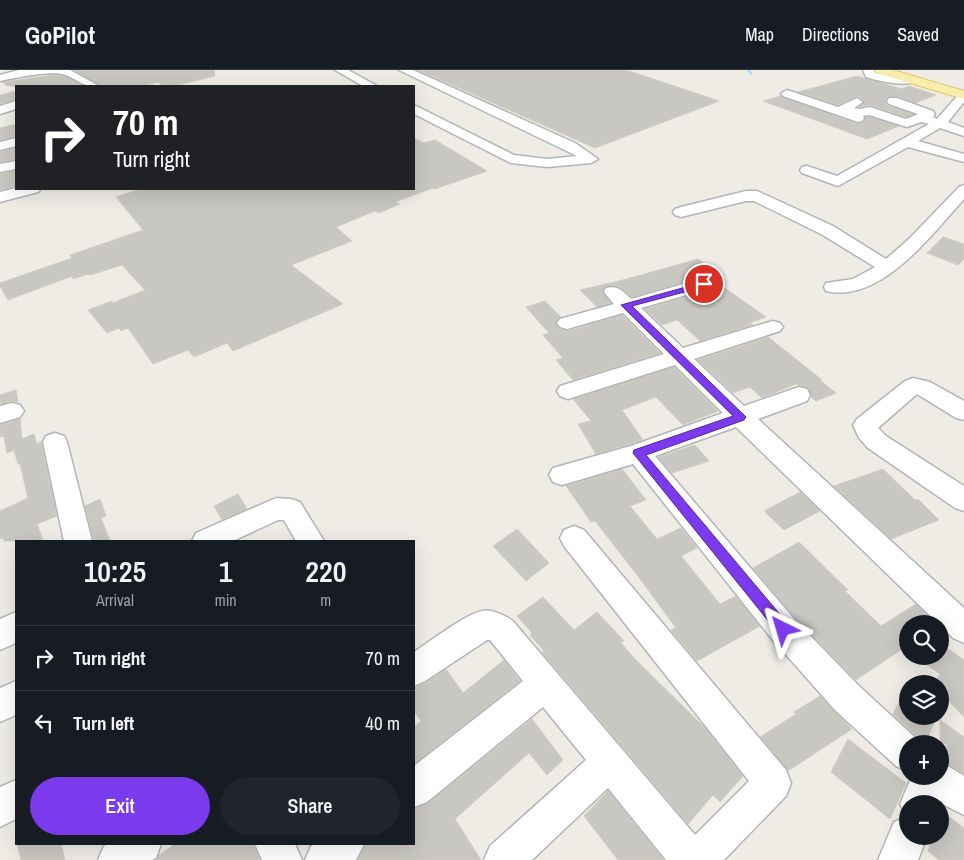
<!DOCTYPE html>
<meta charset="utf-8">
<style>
body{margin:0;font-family:"Archivo Narrow",sans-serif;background:#20242c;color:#f1f3f6;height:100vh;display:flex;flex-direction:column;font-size:19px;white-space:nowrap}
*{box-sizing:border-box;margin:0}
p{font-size:16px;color:#9ea1a6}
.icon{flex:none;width:28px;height:28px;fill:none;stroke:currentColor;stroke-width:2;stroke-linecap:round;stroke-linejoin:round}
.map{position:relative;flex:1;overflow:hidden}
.side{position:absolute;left:15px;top:470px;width:400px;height:305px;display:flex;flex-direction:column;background:#171b24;border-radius:0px;box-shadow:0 5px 20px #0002}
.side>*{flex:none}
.hud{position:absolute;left:15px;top:15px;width:400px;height:105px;border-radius:0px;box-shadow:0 5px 20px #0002;background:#202124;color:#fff;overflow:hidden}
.tools{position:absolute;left:899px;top:545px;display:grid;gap:10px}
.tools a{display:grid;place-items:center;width:50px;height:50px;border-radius:50%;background:#171b24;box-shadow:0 5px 20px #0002;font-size:25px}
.pin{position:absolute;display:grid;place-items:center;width:42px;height:42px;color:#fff;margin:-21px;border:2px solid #fff;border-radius:50%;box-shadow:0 1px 5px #0007}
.me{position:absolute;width:55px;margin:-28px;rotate:320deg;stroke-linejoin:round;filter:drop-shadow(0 0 4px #0008)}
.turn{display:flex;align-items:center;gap:18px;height:105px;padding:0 15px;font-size:22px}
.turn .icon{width:65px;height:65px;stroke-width:2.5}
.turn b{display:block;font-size:35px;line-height:42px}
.eta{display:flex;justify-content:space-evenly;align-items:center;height:85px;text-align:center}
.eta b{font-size:30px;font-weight:600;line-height:35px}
.cta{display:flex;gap:10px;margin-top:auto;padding:10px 15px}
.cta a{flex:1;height:58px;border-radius:30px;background:#7c3aed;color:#fff;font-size:20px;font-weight:600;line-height:58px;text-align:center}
.cta a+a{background:#20242c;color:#f1f3f6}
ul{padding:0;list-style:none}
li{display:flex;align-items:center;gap:15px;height:65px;padding:0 15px;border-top:1px solid #363941}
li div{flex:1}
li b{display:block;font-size:19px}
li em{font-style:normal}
header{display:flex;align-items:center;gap:30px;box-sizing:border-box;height:70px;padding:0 25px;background:#171b24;border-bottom:1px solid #363941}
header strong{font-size:24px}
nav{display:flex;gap:28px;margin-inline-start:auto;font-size:18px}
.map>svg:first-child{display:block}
</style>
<header>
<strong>GoPilot</strong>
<nav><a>Map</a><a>Directions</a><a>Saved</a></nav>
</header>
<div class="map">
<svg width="964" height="790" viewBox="0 0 964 790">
<rect width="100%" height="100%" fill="#eeece5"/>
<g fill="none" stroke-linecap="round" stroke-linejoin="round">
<polygon fill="#aad6f9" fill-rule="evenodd" points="747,0 750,0 753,4 751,5"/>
</g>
<g fill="#c9c7c2" stroke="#d2cdc3">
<polygon points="74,0 214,0 215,6 173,16 163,16 158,12 142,16 101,16"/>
<polygon points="418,0 626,0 719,31 595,78"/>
<polygon points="56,5 67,7 84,16 7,16 2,12"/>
<polygon points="857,6 902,19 909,16 936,25 915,33 898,26 887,27 885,32 888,36 913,44 906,47 871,35 859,37 865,31 858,26 838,35 798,22"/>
<polygon points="16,21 16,29 0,34 0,25"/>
<polygon points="781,26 857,54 862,53 866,47 869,47 899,56 867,69 763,31"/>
<polygon points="16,54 16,66 0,70 0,58"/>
<polygon points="414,68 424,73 435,70 487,101 435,119 433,118 395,132 400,134 379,143 375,141 336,157 352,171 291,195 343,234 233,281 227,273 194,287 188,280 153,294 128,258 121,261 119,258 107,263 88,240 112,231 113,233 145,220 122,195 90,205 88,204 73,209 72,206 8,230 0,216 0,213 72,188 70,185 143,160 116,127 141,119 414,119"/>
<polygon points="16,78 16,89 0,92 0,82"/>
<polygon points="16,101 16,116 0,120 0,104"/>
<polygon points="943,167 964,174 964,189 958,195 927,183"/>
<polygon points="698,189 719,204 710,207 711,208 703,206 632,227 618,216 606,216 603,223 611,233 597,237 580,220 627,209"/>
<polygon points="712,209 766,247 750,253 753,255 700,271 677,250 662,255 645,239 712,220 715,215"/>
<polygon points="545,231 561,247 555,253 559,259 568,261 622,245 660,283 573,310 556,290 563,288 543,265 549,263 526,237"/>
<polygon points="768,267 821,309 820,310 836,323 816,331 811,327 809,318 796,314 762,328 750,317 733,323 698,290"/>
<polygon points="674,297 718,341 683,355 656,327 622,340 643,370 596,384 578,354 591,351 573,329"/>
<polygon points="16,320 18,332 12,331 1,334 0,325"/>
<polygon points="20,349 22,369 34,364 37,374 41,372 57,446 37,454 43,471 4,471 3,468 0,469 0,441 28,428 20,394 18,394 14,380 7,383 4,366 0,367 0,355"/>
<polygon points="695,375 709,391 672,403 658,387"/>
<polygon points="622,399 646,430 630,436 657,469 681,458 697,478 681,486 720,534 736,526 760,556 697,591 671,560 676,558 638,506 595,451 591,452 566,416"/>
<polygon points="883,399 915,430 918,429 939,450 891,469 834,416"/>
<polygon points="800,422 820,441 784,460 764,441"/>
<polygon points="238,424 247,439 222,450 214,436"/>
<polygon points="100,429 106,446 101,448 110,471 94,471 85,436"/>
<polygon points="517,459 549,493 526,511 493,476"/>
<polygon points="799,472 848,520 845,521 881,556 916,534 936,554 908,554 908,575 856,610 795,548 753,498"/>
<polygon points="543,527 574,560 597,542 624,571 621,573 635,589 705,658 743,706 720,732 713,725 688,754 542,582 544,581 530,565 532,563 517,546"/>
<polygon points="940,573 964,590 964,647 940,622 940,614 934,614 940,604 914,586 940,586"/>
<polygon points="504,590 520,611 414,694 414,657 421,651 414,641 414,618 426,613 446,599 463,623"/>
<polygon points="908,615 908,646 937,646 925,674 893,644"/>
<polygon points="820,626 852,659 788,701 760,667 796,644 794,642"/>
<polygon points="532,649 563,690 547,705 529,683 455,749 481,790 358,790 366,774 414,774 414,739 428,733"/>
<polygon points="940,650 964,667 964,704 941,689 947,674 940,674"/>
<polygon points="848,669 906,713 890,749 831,702"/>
<polygon points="608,721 664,790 618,790 584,746"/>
<polygon points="940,740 964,758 964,790 939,790 928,781 933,766 940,766"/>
<polygon points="17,774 61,774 65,790 21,790"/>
<polygon points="175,774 253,774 260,790 156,790 159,785"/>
</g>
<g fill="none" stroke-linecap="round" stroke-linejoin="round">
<defs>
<g id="minor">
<path d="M19 0H70L99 16C79 17 78 8 62 4 49 1 14 8 0 11V5Z"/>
<polygon points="335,0 348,0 377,16 363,16"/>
<polygon points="399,0 413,0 575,73 598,89 591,93 547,97 511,93 414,44 414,35 514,85 547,89 577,86"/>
<path d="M863 0H873L875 3C886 6 910 3 918 10 909 18 878 11 866 7Z"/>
<polygon points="787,20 838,37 857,28 863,32 854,38 860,39 870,37 906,49 918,44 889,34 887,31 889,28 897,28 933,41 935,44 933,47 937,49 960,23 964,21 964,32 948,52 964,58 964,66 940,58 918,71 964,84 964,92 908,77 838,116 802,103 800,100 802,97 807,96 837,106 929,54 921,52 907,57 869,45 863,46 864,48 862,51 858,52 783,26 781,24 783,22"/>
<polygon points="16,31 16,39 0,44 0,36"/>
<polygon points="16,68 16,76 0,80 0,72"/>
<polygon points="16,91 16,99 0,102 0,94"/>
<path d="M964 115V129C932 164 881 234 826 221L824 217 826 213 853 209 875 197 821 164 754 131H746L681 147 675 145 673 142 675 139 681 137 746 121H757L833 156 886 189 909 169 959 117Z"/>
<polygon points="16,118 16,119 41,119 38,122 0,132 0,122"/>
<path d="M704 208 711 210 713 214 711 218 641 238 683 278 766 253 773 251 780 253 783 257 780 261 694 289 744 336 799 317 807 319 810 325 807 331 758 349 964 538V573L953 568 736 357 655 386 794 549 859 616 920 672 921 674H908V701L896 696 835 640 772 569 633 394 562 415 553 412 549 405 553 398 634 375 723 343 675 295 568 329 560 326 557 321 560 316 664 284 623 243 567 259 560 257 557 253 560 249 614 234 604 222 606 218C618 215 623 221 631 229Z"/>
<polygon points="913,308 930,312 964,331 964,350 956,348 917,324 878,358 886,366 964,416 964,441 955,438 868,378 859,368 853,355 857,349 905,311"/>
<polygon points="12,333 20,335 24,341 20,347 0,353 0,336"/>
<polygon points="55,363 64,366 67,372 92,471 64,471 43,372 46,366"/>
<polygon points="276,428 291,429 300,432 324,471 296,471 284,450 278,450 233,471 192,471 196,463"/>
<path d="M574 456 584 460 786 700 791 713 786 726 724 790H666L608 718 532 790H484L490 776 586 690 543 637 427 732 414 737V696L523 611 490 570H487L425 611 414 616V582C429 572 466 544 482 541 492 539 503 545 512 550L695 765 749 711 564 476 560 468 564 460Z"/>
<polygon points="16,542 16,573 0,580 0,549"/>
<polygon points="16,611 16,645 0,652 0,618"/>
<polygon points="940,691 964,706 964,745 938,732 938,734 908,734 908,766 927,766 918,790 878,790 894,752 907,747 900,734 912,706 940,706"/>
<polygon points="16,710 16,749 0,757 0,717"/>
<polygon points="108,774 161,774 156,788 152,790 98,790 104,776"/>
<polygon points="255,774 295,774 302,790 262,790"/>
<polygon points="314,774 364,774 356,790 305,790 311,776"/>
</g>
<polygon id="major" points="874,0 893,0 964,21 964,29 876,3"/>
</defs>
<use href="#minor" stroke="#b2b5b8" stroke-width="3"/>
<use href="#major" stroke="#e7c264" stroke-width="2"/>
<use href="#minor" fill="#fff" fill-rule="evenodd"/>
<use href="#major" fill="#f9edae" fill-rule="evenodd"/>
</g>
<polygon fill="#7c3aed" stroke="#51269a" points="704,212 708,214 707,216 632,236 746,347 744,350 646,385 788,554 790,559 788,563 783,565 778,563 633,383 634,380 733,346 621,235"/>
</svg>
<div class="tools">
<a><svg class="icon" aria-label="search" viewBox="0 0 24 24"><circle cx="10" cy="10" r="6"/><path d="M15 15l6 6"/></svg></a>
<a><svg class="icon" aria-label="layers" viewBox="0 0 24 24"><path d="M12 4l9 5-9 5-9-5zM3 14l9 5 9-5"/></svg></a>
<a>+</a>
<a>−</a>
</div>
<div class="pin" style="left:704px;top:214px;background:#d93025"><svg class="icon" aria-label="arrive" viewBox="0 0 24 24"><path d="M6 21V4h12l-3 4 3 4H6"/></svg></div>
<svg class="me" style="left:783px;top:559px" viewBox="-20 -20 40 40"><path d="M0-17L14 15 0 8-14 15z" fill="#7c3aed" stroke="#fff" stroke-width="4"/></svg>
<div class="hud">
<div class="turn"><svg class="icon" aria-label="right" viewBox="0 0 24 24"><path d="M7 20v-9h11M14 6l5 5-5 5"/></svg><div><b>70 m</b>Turn right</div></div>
</div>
<section class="side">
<div class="eta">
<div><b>10:25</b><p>Arrival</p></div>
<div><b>1</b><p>min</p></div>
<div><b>220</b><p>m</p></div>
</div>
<ul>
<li><svg class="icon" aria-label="right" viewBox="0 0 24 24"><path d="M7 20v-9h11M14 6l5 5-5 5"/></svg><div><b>Turn right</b></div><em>70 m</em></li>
<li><svg class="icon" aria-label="left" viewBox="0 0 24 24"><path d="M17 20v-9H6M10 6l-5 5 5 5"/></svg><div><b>Turn left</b></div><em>40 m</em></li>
</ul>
<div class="cta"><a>Exit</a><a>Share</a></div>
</section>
</div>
